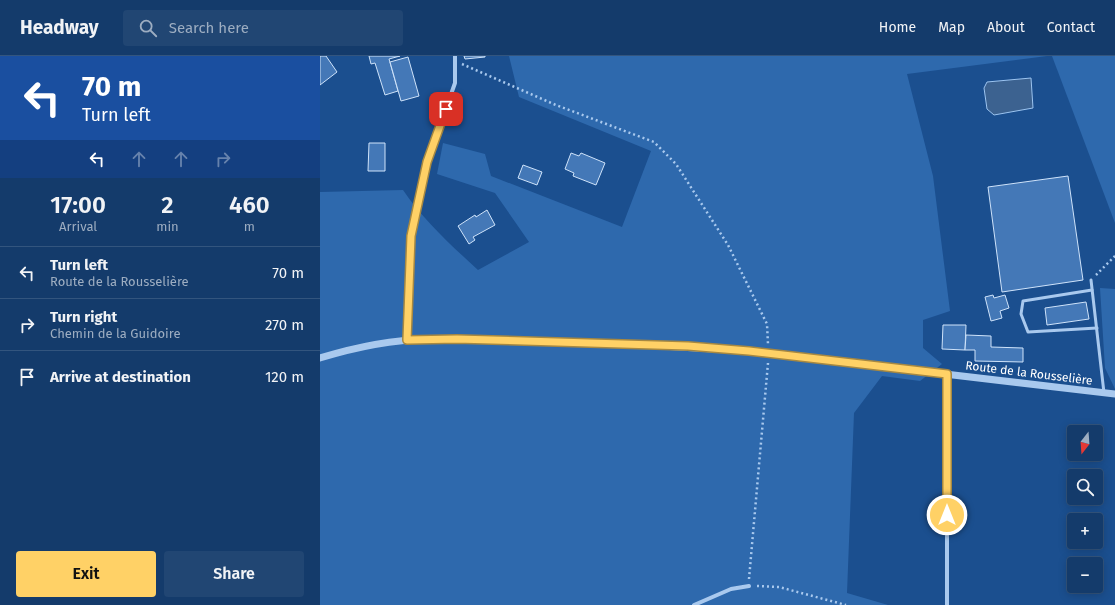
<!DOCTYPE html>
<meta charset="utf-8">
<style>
body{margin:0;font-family:"Fira Sans",sans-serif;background:#214673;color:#f1f3f6;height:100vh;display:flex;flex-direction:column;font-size:15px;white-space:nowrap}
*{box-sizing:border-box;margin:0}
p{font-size:13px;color:#9dadc1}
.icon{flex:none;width:22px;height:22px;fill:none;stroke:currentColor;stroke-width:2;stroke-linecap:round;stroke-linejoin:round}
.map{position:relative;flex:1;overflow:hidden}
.sheet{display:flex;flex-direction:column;background:#143b6b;width:320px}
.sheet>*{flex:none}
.guide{background:#1a4fa0;color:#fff;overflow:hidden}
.needle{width:26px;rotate:197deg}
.controls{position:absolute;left:747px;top:369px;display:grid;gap:8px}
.controls a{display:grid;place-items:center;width:36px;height:36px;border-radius:4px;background:#143b6b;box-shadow:0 2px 10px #0003,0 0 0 1px #33557e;font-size:20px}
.pin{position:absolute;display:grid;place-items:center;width:34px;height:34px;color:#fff;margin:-17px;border-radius:8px;box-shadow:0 2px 6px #0006}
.me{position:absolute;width:44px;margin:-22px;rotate:0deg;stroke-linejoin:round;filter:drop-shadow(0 0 3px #0008)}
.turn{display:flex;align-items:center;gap:14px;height:84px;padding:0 16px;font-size:18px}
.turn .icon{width:52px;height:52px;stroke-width:2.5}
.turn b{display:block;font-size:28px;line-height:34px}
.lanes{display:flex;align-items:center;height:38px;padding:0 16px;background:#0003;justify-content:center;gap:20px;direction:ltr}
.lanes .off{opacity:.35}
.eta{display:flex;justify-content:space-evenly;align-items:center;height:68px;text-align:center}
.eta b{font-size:24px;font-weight:600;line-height:28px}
.cta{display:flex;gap:8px;margin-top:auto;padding:8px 16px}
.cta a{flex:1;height:46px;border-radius:4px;background:#ffd166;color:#111;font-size:16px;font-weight:600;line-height:46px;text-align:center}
.cta a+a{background:#214673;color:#f1f3f6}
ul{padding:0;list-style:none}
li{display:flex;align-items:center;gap:12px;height:52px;padding:0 16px;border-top:1px solid #33557e}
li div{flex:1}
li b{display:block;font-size:15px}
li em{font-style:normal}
header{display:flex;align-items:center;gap:24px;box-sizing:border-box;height:56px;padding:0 20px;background:#143b6b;border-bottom:1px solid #33557e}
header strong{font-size:19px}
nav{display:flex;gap:22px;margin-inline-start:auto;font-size:14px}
.search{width:280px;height:36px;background:#214673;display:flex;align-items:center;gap:10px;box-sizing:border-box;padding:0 14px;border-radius:4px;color:#9dadc1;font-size:15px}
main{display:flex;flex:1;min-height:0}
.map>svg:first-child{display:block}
</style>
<header>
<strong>Headway</strong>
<div class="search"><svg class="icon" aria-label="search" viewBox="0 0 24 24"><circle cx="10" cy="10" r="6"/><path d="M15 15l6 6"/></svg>Search here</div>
<nav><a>Home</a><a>Map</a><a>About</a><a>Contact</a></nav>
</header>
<main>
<section class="sheet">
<div class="guide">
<div class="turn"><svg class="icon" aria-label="left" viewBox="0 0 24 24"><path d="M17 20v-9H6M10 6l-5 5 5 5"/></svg><div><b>70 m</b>Turn left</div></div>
<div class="lanes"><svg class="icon" aria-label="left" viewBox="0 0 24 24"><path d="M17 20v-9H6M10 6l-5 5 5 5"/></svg><svg class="icon off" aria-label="ahead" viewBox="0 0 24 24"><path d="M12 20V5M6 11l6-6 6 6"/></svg><svg class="icon off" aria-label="ahead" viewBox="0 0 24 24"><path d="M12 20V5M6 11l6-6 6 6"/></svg><svg class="icon off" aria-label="right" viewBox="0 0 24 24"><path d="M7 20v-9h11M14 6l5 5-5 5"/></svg></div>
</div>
<div class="eta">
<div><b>17:00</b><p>Arrival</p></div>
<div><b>2</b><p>min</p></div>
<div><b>460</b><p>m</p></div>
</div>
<ul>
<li><svg class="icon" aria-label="left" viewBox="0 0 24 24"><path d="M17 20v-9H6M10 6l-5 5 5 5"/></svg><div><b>Turn left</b><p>Route de la Rousselière</p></div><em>70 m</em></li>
<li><svg class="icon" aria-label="right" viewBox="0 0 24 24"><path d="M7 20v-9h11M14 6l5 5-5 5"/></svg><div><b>Turn right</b><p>Chemin de la Guidoire</p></div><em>270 m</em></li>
<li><svg class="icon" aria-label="arrive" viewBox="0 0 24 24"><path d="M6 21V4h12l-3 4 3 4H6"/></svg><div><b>Arrive at destination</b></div><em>120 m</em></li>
</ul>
<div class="cta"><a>Exit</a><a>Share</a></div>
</section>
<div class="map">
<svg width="795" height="549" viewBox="0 0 795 549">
<rect width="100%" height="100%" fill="#1b4f8f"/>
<g fill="#2e69ad">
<path d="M189 0H727L587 18 613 120 630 255 603 264V292L622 308 600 325 562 320 534 357 527 537 568 549H0V136L83 134C104 165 131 189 158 214L209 186 175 137 117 118 123 87 165 98 171 120 302 171 331 95 199 41Z"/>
<polygon points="732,0 795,0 795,167"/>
<polygon points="780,232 795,233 795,333 785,312"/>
</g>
<polygon fill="#3c6290" stroke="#9cc4f0" points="711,22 713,52 674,59 667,53 664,32 667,26"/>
<g fill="#4478b7" stroke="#cfe3fa">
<polygon points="0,0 6,0 17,16 0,29"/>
<polygon points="49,0 80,0 69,3 78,35 65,39 55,7 51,8"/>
<polygon points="144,0 165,0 165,1 145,3"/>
<polygon points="88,1 99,40 81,45 70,6"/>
<polygon points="49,87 65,87 65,115 48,115"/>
<polygon points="251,97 259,100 261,97 285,107 276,129 253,120 254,117 245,113"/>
<polygon points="203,109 222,116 217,129 198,122"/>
<polygon points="748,120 763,224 682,236 668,131"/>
<polygon points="167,154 175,169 153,181 155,184 149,188 138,170 155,159 156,161"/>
<polygon points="673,239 674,242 685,239 689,252 680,255 682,262 671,265 665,241"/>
<polygon points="766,246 769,263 727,269 725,252"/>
<polygon points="623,269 646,269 645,294 622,293"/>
<polygon points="646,279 671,280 671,291 703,292 703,306 655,305 655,294 645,294"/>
</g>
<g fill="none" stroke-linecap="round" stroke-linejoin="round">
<g stroke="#a9c9ee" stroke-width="2.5" stroke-dasharray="2 3" stroke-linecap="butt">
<polyline points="142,8 236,49 334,86 356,108 408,189 447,268 448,288"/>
<polyline points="776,219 795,200"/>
<polyline points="429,523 448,307"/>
<polyline points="437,530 459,531 526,549"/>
</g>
<g stroke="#a9c9ee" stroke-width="3">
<polyline points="771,224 784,337"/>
<polyline points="772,234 703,245 701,258 708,276 777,272"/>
</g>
<g stroke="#a9c9ee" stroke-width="4">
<polyline points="87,284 91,180 107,106 135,27 135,0"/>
<polyline points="374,549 411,533 429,530"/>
<polyline points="627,549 627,318"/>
</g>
<path stroke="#a9c9ee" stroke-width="7" d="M0 302C36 291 69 284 107 283L306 288 429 295 795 338"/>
</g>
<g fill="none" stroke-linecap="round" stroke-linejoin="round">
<defs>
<polyline id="route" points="126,53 107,106 91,180 87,284 137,283 368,290 429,295 627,318 627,459"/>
</defs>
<use href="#route" stroke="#a68842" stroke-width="10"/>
<use href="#route" stroke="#ffd166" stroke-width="7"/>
</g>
<g text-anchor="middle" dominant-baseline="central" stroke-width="3.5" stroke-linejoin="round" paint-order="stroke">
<g font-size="12" fill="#fff" stroke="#1b4f8f">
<text transform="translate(709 317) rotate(7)">Route de la Rousselière</text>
</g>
</g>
</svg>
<div class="controls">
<a><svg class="needle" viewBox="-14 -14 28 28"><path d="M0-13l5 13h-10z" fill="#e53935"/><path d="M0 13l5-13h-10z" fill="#9dadc1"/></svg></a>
<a><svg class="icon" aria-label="search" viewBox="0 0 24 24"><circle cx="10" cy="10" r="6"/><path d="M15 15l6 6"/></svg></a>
<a>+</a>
<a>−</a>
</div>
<div class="pin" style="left:126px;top:53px;background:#d93025"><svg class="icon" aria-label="arrive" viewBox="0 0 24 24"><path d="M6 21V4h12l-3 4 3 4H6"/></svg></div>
<svg class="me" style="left:627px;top:459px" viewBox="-20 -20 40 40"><circle r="17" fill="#ffd166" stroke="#fff" stroke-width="3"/><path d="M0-11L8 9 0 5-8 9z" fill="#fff"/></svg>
</div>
</main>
